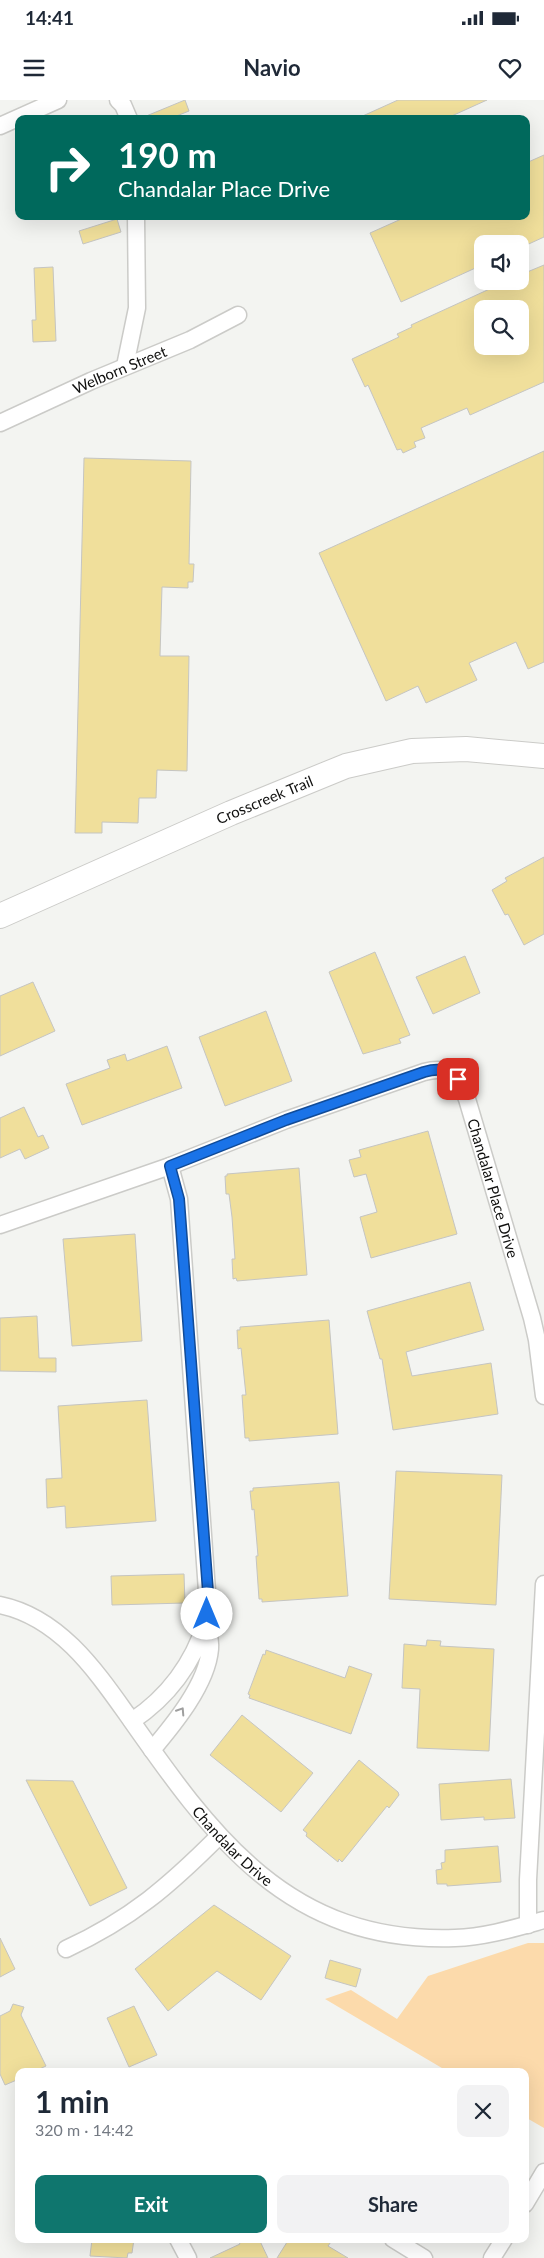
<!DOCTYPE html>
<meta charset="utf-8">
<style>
body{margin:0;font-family:Lato,sans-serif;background:#f2f2f3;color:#1f2937;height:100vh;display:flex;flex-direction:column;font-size:19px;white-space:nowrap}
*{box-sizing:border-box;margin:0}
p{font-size:16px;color:#747a83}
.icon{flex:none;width:28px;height:28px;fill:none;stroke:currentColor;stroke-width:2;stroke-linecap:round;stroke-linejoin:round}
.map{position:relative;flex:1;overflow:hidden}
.details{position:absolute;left:15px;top:1968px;width:514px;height:175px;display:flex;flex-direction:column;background:#fff;border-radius:10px;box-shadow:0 5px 20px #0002}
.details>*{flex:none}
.top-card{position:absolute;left:15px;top:15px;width:515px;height:105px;border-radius:10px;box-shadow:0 5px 20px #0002;background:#00695c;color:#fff;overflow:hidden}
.fabs{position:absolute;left:474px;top:135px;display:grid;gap:10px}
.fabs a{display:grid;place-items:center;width:55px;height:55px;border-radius:10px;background:#fff;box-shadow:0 5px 20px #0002;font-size:25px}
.pin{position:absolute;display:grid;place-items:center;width:42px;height:42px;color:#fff;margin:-21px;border-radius:10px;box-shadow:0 2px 8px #0006}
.me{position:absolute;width:55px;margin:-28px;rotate:0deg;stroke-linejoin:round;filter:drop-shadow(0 0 4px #0008)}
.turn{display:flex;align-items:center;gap:18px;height:105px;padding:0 20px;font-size:22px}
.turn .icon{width:65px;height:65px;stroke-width:2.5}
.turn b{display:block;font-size:35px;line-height:42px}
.round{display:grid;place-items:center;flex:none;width:52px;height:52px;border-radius:10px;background:#f2f2f3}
.head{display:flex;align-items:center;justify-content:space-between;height:85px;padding:0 20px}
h1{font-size:30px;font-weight:700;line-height:38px}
.cta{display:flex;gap:10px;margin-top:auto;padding:10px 20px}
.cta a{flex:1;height:58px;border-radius:10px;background:#0f766e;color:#fff;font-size:20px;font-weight:700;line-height:58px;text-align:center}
.cta a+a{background:#f2f2f3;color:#1f2937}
.status{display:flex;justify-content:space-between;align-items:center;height:35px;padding:0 25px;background:#fff;direction:ltr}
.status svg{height:14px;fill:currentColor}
header{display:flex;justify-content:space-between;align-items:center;height:65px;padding:0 20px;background:#fff;font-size:22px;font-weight:700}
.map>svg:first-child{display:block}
</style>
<div class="status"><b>14:41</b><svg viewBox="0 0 49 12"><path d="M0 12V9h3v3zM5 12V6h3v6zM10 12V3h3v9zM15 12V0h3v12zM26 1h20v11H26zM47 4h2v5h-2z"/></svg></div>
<header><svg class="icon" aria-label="menu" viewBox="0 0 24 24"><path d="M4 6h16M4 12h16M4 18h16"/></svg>Navio<svg class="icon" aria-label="heart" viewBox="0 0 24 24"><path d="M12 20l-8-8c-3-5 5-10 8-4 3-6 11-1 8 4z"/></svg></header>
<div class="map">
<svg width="544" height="2158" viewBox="0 0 544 2158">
<rect width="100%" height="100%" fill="#f3f4f1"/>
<polygon fill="#fcdaab" points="528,1843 544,1843 544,2028 525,2017 525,1971 447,1971 325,1899 351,1890 397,1919 428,1876"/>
<g fill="#f0df9b" stroke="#c5c5c2" fill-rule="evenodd">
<polygon points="185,0 189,11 169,19 139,19"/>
<polygon points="398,0 487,0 445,19 356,19"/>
<polygon points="544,55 544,137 520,148 520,144 482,144 482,165 401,202 370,133 408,116 526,116 526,63"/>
<polygon points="117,119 121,132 83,144 79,131"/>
<path d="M544 165V282L470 315 467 308 421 328 425 338 414 342 416 347 403 353 401 349 397 350 368 285 365 287 352 259 399 237 397 234 412 227 411 225 507 181H520V175ZM482 209H520V246H482Z"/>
<polygon points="53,167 56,241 33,242 32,220 36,220 34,168"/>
<polygon points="544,351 544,562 528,569 516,542 469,563 477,580 426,603 418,586 386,601 319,453"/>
<polygon points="84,358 191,361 189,464 194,464 193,482 188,482 188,488 162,487 160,556 189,556 187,671 157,670 156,698 139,698 138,723 102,722 102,733 75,733"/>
<polygon points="544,757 544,834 524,845 508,814 505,815 492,790 507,781 505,778"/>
<polygon points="375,852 410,935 399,939 401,943 363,954 329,872"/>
<polygon points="465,856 480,893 433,914 416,877"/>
<polygon points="33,882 55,931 0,956 0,896"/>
<polygon points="266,911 292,981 225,1006 199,937"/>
<polygon points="167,946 182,988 82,1025 66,984 110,968 107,960 125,954 127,961"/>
<polygon points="24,1007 38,1037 43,1035 49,1048 25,1059 20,1049 0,1058 0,1018"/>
<polygon points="428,1031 457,1134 371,1158 360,1117 377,1112 366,1074 354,1077 349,1060 361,1057 359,1050"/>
<polygon points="299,1068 307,1175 237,1181 236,1178 233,1179 232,1159 235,1159 232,1117 229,1094 226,1094 225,1076 227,1076 227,1074"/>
<polygon points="135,1134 142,1241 72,1246 63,1139"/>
<polygon points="470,1182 484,1230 406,1252 412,1276 491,1263 498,1314 393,1330 382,1259 380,1259 367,1211"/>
<polygon points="37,1216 39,1258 56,1258 56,1272 0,1271 0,1218"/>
<polygon points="329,1220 338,1334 249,1341 249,1338 245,1338 242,1295 246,1295 241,1248 238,1249 237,1230 240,1230 240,1227"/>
<polygon points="147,1300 156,1421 66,1428 65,1406 47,1408 46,1379 62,1378 58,1306"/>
<polygon points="396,1371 502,1375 496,1505 389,1499"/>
<polygon points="339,1382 348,1496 262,1502 262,1499 259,1499 256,1456 258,1456 254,1409 252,1410 250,1391 253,1391 253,1388"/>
<polygon points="184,1474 185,1503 112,1505 111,1476"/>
<polygon points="427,1540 441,1541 440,1546 494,1549 489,1651 417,1648 420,1589 402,1588 404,1544 426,1546"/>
<polygon points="266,1550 345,1578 349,1566 372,1574 351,1634 249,1598 250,1595 248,1594 263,1554 265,1555"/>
<polygon points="242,1615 313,1673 281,1712 210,1655"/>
<polygon points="359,1660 398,1692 399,1695 389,1708 387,1706 342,1762 339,1759 338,1762 306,1736 307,1733 303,1730"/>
<polygon points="511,1679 515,1718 484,1720 484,1717 441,1720 439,1684"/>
<polygon points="26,1680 73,1681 127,1788 90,1806"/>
<polygon points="498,1746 501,1782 447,1786 447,1784 437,1784 436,1770 442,1769 441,1763 445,1762 445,1750"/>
<polygon points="214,1805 291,1856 261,1900 217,1871 168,1911 135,1869"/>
<polygon points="0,1838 15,1869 0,1877"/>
<polygon points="330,1860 361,1869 356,1887 325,1878"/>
<polygon points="13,1904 24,1907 21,1915 46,1966 35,1971 19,1971 19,1979 5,1985 0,1974 0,1916 10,1911"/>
<polygon points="134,1906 157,1955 129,1967 107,1918"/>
<polygon points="92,2139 134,2139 132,2153 128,2153 127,2158 90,2156"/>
<polygon points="246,2139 259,2139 268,2158 210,2158 240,2144 239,2142"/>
<polygon points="289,2139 333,2139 328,2146 348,2158 277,2158"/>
</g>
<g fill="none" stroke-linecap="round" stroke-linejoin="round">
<defs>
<g id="street">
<polyline points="118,0 123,5 129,19"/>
<polyline points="0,26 58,0"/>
<polyline points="125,266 137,208 136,116"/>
<path id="s1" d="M0 323 91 281 190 240 238 215"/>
<polyline points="170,1066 179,1099 207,1491 206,1522"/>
<path id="s2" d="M0 1125 170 1066 286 1020 424 972C450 965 458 976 467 999L532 1218 537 1240 544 1296"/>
<path id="s3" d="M0 1505C58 1517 94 1568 126 1613 212 1736 288 1844 455 1838 485 1837 515 1828 544 1820"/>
<path d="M132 1621C168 1597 193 1563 206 1522 208 1531 211 1540 210 1549 207 1584 174 1624 152 1650"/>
<polyline points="528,1825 528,1780 544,1484"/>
<path d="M66 1849C131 1819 169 1786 219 1736"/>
<polyline points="525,2104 544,2072"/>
<polyline points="178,2139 188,2158"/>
<polyline points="393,2139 424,2158"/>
<polyline points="492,2158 504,2139"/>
</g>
<g id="secondary">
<path id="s4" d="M0 816 231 713 346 666 412 651 466 649 544 656"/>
</g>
</defs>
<use href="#street" stroke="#cbcbc8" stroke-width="19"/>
<use href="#secondary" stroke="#cbcbc8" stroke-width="26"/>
<use href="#street" stroke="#fff" stroke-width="16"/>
<use href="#secondary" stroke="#fff" stroke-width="24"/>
</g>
<defs><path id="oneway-chevron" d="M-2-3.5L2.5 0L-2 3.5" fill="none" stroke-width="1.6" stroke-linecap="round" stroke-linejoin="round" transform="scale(1.25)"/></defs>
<use stroke="#9f9f9f" href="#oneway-chevron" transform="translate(181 1611) rotate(-57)"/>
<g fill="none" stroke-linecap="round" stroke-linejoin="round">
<defs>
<path id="route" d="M207 1514 208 1492 179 1099 170 1066 286 1020 424 972C438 968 448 969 458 979"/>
</defs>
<use href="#route" stroke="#114b97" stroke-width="12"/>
<use href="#route" stroke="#1a73e8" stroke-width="9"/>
</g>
<g text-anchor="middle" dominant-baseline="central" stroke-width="4" stroke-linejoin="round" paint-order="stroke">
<g font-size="15" fill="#0f0f0e" stroke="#f3f4f1">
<text stroke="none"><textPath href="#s1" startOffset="131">Welborn Street</textPath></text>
<text stroke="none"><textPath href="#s4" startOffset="289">Crosscreek Trail</textPath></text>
<text stroke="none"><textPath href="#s2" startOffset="602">Chandalar Place Drive</textPath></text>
<text stroke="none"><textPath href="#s3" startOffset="341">Chandalar Drive</textPath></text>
</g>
</g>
</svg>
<div class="fabs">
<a><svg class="icon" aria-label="sound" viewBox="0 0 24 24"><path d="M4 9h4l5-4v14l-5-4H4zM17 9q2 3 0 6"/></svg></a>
<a><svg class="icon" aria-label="search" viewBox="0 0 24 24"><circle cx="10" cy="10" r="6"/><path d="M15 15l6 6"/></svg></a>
</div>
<div class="pin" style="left:458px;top:979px;background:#d93025"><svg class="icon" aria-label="arrive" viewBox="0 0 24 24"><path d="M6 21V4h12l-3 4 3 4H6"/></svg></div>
<svg class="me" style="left:207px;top:1514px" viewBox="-20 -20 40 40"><circle r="19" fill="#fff"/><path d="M0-13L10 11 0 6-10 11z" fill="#1a73e8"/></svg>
<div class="top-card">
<div class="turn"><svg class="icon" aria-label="right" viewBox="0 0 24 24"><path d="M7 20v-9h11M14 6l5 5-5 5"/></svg><div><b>190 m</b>Chandalar Place Drive</div></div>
</div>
<section class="details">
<div class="head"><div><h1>1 min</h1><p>320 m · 14:42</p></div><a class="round"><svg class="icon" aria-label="close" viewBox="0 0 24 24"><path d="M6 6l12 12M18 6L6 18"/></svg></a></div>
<div class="cta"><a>Exit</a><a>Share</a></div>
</section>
</div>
